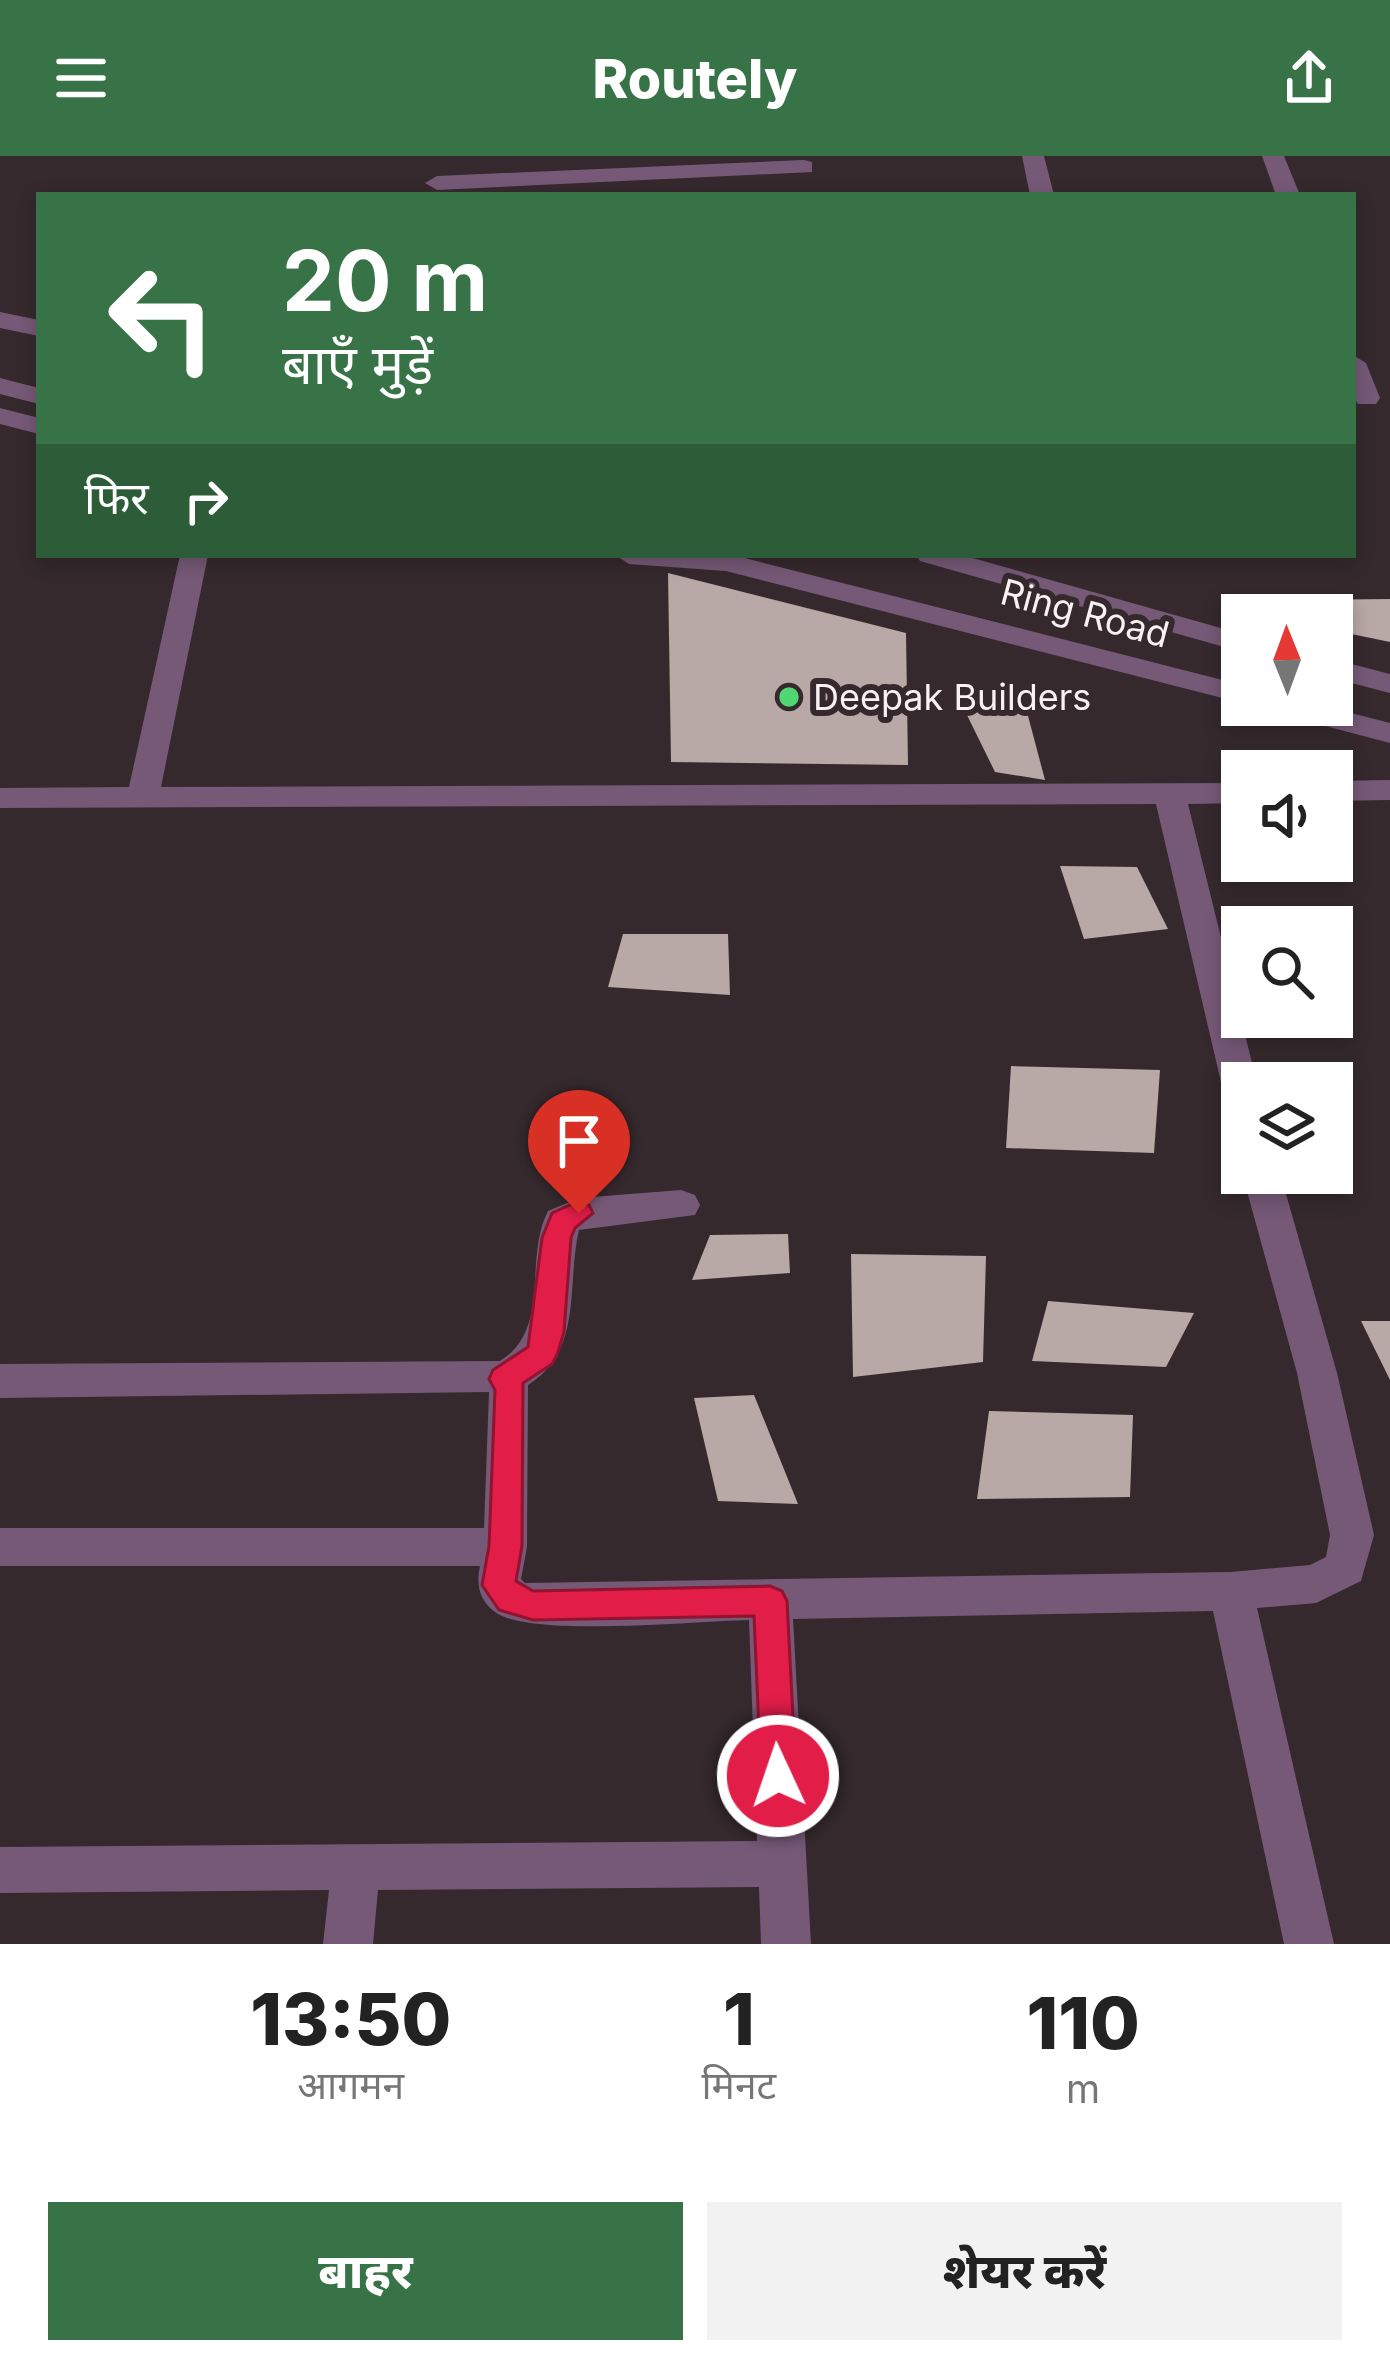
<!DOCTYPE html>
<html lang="hi">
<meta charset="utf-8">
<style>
body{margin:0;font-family:Inter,"Noto Sans Devanagari",sans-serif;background:#f2f2f2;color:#222;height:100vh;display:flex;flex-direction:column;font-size:45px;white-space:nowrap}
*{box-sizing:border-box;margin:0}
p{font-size:39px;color:#767676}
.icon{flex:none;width:66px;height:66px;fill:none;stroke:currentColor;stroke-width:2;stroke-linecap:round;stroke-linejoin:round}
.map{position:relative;height:1788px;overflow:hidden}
.details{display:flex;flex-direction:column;background:#fff;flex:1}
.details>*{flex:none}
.guide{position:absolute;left:36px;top:36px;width:1320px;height:366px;border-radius:0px;box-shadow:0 6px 18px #0003;background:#377347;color:#fff;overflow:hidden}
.needle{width:78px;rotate:359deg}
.fabs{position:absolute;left:1221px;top:438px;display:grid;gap:24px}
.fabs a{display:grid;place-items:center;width:132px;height:132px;border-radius:0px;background:#fff;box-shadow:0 6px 18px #0003;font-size:60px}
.pin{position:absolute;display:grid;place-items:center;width:102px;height:102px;color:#fff;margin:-123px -51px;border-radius:50% 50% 50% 0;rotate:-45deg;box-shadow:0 0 12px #0007}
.pin .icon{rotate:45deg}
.me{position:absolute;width:132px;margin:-66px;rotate:357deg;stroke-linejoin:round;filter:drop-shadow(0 0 9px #0008)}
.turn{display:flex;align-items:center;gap:42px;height:252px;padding:0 48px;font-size:54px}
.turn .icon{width:156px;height:156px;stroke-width:2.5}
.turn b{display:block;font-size:84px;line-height:102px}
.then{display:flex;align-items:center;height:114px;padding:0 48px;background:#0003;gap:24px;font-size:45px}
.eta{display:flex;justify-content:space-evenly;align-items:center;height:204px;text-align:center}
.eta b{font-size:72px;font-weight:800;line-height:84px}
.button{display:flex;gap:24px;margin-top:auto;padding:24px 48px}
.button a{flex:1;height:138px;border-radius:0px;background:#377347;color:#fff;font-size:48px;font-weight:800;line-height:138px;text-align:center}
.button a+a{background:#f2f2f2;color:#222}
header{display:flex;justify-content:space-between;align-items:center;height:156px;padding:0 48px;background:#377347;color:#fff;font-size:54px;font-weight:800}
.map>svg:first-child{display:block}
</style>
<header><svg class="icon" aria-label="menu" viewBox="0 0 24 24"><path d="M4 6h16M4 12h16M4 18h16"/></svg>Routely<svg class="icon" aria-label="share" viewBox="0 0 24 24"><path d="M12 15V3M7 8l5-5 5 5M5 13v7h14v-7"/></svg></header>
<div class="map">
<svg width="1390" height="1788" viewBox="0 0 1390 1788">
<rect width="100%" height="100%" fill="#35292d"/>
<g fill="#b8a8a6">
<polygon points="668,417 906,477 908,609 671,606"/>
<polygon points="1390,443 1390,486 1332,474 1332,459 1302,459 1297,444"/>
<polygon points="964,553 1027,556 1045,624 995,616"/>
<polygon points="1060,710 1137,711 1168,773 1084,783"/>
<polygon points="623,778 728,778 730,839 608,831"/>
<polygon points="1011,910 1160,914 1154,997 1006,992"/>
<polygon points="788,1078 790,1117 692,1124 710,1079"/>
<polygon points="851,1098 986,1100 983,1206 853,1221"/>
<polygon points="1048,1145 1194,1157 1166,1211 1032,1205"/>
<polygon points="1361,1165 1390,1165 1390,1224"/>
<polygon points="754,1239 798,1348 718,1345 694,1242"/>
<polygon points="989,1255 1133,1259 1130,1341 977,1343"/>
</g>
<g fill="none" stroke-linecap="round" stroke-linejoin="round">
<g fill="#765977" fill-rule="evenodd">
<polygon points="1022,0 1044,0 1054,39 1030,39"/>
<polygon points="1262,0 1284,0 1300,39 1276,39"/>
<polygon points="804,4 812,6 812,16 437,34 425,27 437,20"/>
<polygon points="0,156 39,164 39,180 0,172"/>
<polygon points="1353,199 1366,207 1380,242 1376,248 1358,248 1354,242"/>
<polygon points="0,222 39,232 39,248 0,238"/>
<polygon points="0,252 39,262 39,278 0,268"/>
<polygon points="180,399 208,399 161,631 1242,627 1242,647 1188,648 1257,927 1242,927 1242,952 1229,948 1224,939 1156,648 0,652 0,632 129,631"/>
<polygon points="615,399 733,399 1242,529 1242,547 726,415 629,408"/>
<polygon points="916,399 962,399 1242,478 1242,496 920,405"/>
<polygon points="1332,503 1390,518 1390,537 1332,522"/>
<polygon points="1268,549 1320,549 1390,567 1390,587 1272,556"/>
<polygon points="1390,624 1390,644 1332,645 1332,625"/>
<path d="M1242 1017H1280L1337 1217 1374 1379 1361 1425 1316 1447 1257 1452 1334 1788H1284L1213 1455 793 1463 811 1788H761L759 1731 378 1734 373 1788H323L329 1734 0 1737V1691L757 1685 749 1464C696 1465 538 1481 498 1458 479 1446 476 1429 480 1410H0V1372H484L489 1236 0 1242V1208L500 1205C552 1173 523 1103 548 1055L579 1042 681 1034 695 1039 700 1049 695 1059 579 1074C566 1128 584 1194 528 1229L527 1391 521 1423 525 1427 1231 1416 1310 1409 1326 1401 1330 1379 1297 1217Z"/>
</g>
</g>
<polygon fill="#e11d48" stroke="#92132f" stroke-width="3" points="579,1045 589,1049 593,1057 575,1072 571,1082 564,1176 557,1199 552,1208 523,1227 522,1390 516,1425 533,1435 770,1430 782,1435 787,1445 796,1620 791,1632 778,1636 766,1632 761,1620 754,1460 533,1464 499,1454 482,1429 489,1390 495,1234 489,1223 493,1214 528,1191 542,1082 552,1057"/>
<circle fill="#51d674" stroke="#35292d" stroke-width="4.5" cx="789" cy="541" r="12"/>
<g text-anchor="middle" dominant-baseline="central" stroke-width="12" stroke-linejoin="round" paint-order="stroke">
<g font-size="36" fill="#faf1f4" stroke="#35292d">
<text transform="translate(1085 457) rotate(15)">Ring Road</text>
</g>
<g font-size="36" fill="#faf1f4" stroke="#35292d" text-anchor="start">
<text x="813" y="541">Deepak Builders</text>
</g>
</g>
</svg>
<div class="fabs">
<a><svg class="needle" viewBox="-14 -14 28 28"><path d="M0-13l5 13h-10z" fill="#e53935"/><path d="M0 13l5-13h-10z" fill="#767676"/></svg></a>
<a><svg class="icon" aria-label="sound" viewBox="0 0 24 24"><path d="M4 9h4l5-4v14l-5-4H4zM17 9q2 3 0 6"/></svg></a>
<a><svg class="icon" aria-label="search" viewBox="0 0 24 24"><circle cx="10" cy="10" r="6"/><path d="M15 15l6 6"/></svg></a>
<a><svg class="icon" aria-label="layers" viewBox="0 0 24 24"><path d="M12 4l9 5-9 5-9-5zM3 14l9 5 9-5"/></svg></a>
</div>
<div class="pin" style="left:579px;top:1057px;background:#d93025"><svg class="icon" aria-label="arrive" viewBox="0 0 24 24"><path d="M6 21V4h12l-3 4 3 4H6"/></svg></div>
<svg class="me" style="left:778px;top:1620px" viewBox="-20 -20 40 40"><circle r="17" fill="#e11d48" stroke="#fff" stroke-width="3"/><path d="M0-11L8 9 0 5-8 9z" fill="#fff"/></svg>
<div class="guide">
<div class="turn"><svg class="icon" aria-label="left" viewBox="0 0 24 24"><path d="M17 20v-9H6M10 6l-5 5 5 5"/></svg><div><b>20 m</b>बाएँ मुड़ें</div></div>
<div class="then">फिर<svg class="icon" aria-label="right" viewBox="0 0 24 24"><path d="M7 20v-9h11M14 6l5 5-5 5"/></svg></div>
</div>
</div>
<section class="details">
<div class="eta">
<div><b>13:50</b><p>आगमन</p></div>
<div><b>1</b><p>मिनट</p></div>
<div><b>110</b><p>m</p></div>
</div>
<div class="button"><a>बाहर</a><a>शेयर करें</a></div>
</section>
